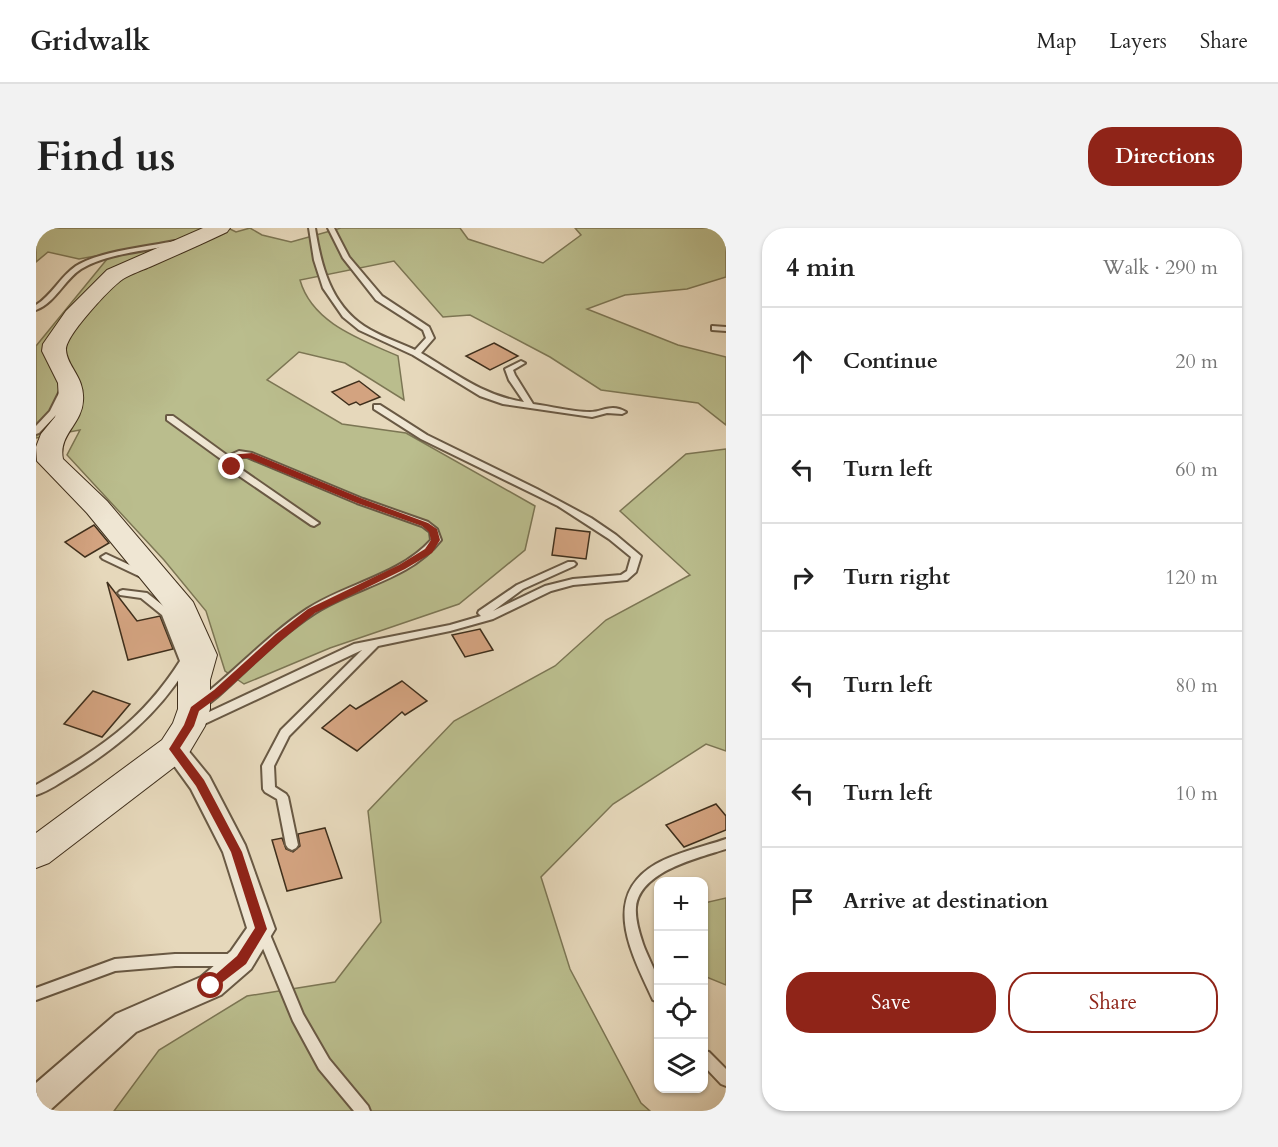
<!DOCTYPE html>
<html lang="en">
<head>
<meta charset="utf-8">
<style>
  :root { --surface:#fff; --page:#f2f2f2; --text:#222; --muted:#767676; --line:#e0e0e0; --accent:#8f2418 }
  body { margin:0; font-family:Cardo,serif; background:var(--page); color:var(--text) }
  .controls { position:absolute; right:18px; bottom:18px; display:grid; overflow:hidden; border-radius:12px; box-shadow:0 2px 4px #0004 }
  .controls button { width:54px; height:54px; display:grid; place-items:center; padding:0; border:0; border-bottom:2px solid var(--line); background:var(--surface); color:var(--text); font:30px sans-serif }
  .stop { position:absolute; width:18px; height:18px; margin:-14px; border:4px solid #8f2418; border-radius:50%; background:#fff }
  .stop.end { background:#8f2418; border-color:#fff; box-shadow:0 2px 6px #0008 }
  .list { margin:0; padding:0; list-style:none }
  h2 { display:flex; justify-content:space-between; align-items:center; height:78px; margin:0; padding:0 24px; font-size:26px }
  h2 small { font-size:20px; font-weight:400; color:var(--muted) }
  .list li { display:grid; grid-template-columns:39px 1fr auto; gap:18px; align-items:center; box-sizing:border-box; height:108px; padding:0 24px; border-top:2px solid var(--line) }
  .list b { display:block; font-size:22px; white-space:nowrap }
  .list em { font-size:20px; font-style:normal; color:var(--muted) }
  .actions { display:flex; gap:12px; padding:18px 24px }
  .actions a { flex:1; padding:14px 0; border:2px solid var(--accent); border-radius:24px; text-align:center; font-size:21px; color:var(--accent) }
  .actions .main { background:var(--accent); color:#fff }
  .icon { flex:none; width:33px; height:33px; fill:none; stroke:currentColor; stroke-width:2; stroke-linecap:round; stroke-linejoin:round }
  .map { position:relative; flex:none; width:690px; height:883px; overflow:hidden; border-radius:24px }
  header { display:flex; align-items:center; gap:36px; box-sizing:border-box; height:84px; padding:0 30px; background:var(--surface); border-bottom:2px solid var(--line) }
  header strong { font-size:28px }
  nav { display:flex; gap:33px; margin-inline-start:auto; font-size:21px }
  .intro { display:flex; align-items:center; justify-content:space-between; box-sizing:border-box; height:144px; padding:0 36px }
  h1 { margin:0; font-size:42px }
  .button { padding:15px 27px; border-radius:24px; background:var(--accent); color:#fff; font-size:21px; font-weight:700 }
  main { display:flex; gap:36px; padding:0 36px }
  aside { flex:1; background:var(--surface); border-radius:24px; box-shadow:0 2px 4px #0004 }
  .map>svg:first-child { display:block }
</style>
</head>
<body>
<header>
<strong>Gridwalk</strong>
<nav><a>Map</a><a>Layers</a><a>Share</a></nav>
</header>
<div class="intro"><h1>Find us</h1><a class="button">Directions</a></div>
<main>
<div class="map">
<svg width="690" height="883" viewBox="0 0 690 883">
  <rect width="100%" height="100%" fill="#e6d8bb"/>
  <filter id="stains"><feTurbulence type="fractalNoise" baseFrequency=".00333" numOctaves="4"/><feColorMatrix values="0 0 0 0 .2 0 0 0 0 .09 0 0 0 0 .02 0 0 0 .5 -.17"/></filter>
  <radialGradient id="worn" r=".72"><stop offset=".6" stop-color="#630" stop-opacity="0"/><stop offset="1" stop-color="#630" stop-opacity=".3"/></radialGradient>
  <path fill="#babd8d" stroke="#7c7654" stroke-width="1.5" d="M 0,0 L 192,0 L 200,4 L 214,0 L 226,7 L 255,14 L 305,0 L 424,0 L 432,11 L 507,35 L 545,7 L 539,0 L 690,0 L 690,49 L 651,61 L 589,67 L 551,81 L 642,117 L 690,129 L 690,197 L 662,175 L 565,162 L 514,129 L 434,87 L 407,89 L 358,33 L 264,52 C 276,95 324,111 362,128 L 368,172 L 309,135 L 263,124 L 231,152 L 306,196 L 370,205 L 499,278 L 489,322 L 423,376 L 294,420 L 208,456 L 189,443 L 170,383 L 128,332 L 31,227 L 44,202 L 0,210 L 0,118 L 76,25 L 43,31 L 12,24 L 0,34 Z
    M 690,221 L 690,523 L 670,516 L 577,576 L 505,649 L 534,741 L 605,875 L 614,883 L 78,883 L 123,822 L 211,768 L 299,754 L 345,694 L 332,583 L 418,493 L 519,438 L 570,392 L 654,347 L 584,283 L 650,226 Z
    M 690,670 L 690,757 L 668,748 L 668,675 Z"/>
  <path fill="#d3a380" stroke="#3f2f1c" stroke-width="1.5" d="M 458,115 L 482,128 L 454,142 L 430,128 Z
    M 323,153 L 344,169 L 324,177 L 320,174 L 313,177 L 296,164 Z
    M 58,297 L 73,315 L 49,329 L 29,314 Z
    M 520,300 L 554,304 L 550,331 L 516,327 Z
    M 71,354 L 101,393 L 124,388 L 137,421 L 92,432 Z
    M 444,401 L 457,422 L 429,429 L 416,407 Z
    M 366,453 L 391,473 L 369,487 L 366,484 L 321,523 L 286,500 L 314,477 L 320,481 Z
    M 57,463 L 94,476 L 66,509 L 28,496 Z
    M 680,576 L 690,588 L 690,602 L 648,619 L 630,597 Z
    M 289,600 L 306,650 L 251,663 L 236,612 L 246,610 L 250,621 L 257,624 L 264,618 L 262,606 Z"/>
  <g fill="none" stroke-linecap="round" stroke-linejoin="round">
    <g stroke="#695944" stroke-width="4">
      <path id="lane" d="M 273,0 L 279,0 C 285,37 294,75 328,98 C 343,108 362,114 379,122 L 390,110 L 387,102 L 340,72 L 307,30 L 292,0 L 298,0 L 313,29 L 346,68 L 393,99 L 398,110 L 385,125 C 419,145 448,168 488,174 L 473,152 L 469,141 L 485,133 L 489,135 L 477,142 L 479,147 L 497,176 C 514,178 536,184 554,184 C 567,184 575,175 590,184 L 586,186 L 571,185 L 556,189 L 467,176 L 444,168 L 377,127 L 323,102 L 307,89 L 287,60 L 278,32 Z
        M 139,13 L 142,15 L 141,16 C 112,23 71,25 45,41 C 28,52 20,74 0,82 L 0,77 C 16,67 24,49 40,38 C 64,23 110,19 139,13 Z
        M 676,98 L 690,99 L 690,103 L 676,102 Z
        M 24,163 L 30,163 L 31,165 L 21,186 L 3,205 L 0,206 L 0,198 L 14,183 Z
        M 338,177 L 344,177 L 391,207 L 501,261 L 555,290 L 580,307 L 605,328 L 600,344 L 591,352 L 537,357 L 515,363 L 457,391 L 414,403 L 342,418 L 253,508 L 238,538 L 239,559 L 250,566 L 252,569 L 262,617 L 260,620 L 256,622 L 252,620 L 250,617 L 241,571 L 229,564 L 227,561 L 226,538 L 245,502 L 326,422 L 164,498 L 156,498 L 155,495 L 156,492 L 318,416 L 414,397 L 445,388 L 442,385 L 443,383 L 481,357 L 532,334 L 538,334 L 540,336 L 538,338 L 487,361 L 457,383 L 509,358 L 537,351 L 585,347 L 591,343 L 595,329 L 573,311 L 522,278 L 385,211 L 338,181 Z
        M 131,188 L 137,188 L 192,228 L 203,223 L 216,225 L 327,271 L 392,294 L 401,301 L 405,312 C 374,352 319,359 279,385 C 242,409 213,441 181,469 L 166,481 L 158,481 L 157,478 L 158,475 C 197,446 230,408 271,381 C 311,355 362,348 395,312 L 394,304 L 386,298 L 321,275 L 211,229 L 204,229 L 197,233 L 199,237 L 283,295 L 278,298 L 275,297 L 193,241 L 189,234 L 131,192 Z
        M 70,326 L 113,346 L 115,348 L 113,350 L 107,350 L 67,331 L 65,329 Z
        M 87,362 L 111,365 L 134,383 L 157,439 L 156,442 L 149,442 C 121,487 82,519 37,547 C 25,554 13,563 0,567 L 0,557 C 61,523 106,493 144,433 L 126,387 L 105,370 L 84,367 L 82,365 L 84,363 Z
        M 690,611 L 690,621 C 662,630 604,643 600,679 C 599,691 603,704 607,716 C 611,728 620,742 622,755 C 624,761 622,768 622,774 L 617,772 C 597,728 563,669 620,636 C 641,624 667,619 690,611 Z
        M 225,696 L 230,697 L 267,786 L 293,831 L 332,878 L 334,883 L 318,883 L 283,841 L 257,793 L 219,701 L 220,697 Z
        M 139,726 L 198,726 L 203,728 L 205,732 L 203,736 L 198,738 L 139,738 L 79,743 L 0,772 L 0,760 L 79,731 Z
        M 668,823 L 673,824 L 690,841 L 690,858 L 685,856 L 668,838 Z"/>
    </g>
    <g stroke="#695944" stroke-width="4">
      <path id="street" d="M 138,512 L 146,515 L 173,548 L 209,617 L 239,701 L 215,741 L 185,767 L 100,804 L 13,883 L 0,883 L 0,855 L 80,786 L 165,749 L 195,723 L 211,700 L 187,624 L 155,561 L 126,521 L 130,515 Z"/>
    </g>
    <g stroke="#3f2f1c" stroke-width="2">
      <path id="secondary" d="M 167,0 L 194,0 L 191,4 C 166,16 141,27 116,38 C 107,42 95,46 87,51 C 74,60 29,108 30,122 C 31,139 49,149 47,173 C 46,196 22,207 27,231 L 71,273 L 157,374 L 181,427 L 174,452 L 174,481 L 169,498 L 150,530 L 13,635 L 0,640 L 0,605 L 126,512 L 137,495 L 142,481 L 142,452 L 149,427 L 132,384 L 51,285 L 1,233 L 0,219 L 5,206 L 19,189 L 23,173 L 22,155 L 6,123 L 7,116 L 30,83 L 71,42 Z"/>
    </g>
    <use href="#lane" fill="#efe6d3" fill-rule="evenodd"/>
    <use href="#street" fill="#efe6d3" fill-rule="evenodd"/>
    <use href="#secondary" fill="#efe6d3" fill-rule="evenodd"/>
  </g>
  <path fill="#8f2418" d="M 216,225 L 327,271 L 392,295 L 401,301 L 404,312 L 396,325 L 369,341 L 279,385 L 247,411 L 185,467 L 163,483 L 158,498 L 144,520 L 168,552 L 206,624 L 231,701 L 210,736 L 175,763 L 169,758 L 171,754 L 201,728 L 219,700 L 195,624 L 160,558 L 133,521 L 148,497 L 155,479 L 178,462 L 240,406 L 272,381 L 363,337 L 389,321 L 395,312 L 393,304 L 386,298 L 321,275 L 212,230 L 198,231 L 196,233 L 200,239 L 196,241 L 188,232 L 193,227 Z"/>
  <rect width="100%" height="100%" filter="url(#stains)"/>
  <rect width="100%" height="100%" fill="url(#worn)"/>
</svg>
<div class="controls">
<button>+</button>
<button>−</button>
<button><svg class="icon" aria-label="locate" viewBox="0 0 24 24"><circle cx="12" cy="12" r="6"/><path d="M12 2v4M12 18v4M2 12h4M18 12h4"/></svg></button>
<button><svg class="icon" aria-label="layers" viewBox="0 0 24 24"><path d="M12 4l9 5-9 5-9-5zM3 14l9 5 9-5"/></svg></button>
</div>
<div class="stop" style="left:175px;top:758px"></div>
<div class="stop end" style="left:196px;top:239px"></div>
</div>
<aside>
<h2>4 min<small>Walk · 290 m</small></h2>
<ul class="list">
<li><svg class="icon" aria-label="ahead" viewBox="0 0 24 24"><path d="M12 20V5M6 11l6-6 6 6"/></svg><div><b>Continue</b></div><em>20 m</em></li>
<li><svg class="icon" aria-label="left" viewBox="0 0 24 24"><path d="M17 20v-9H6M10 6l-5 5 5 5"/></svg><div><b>Turn left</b></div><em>60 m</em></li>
<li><svg class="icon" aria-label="right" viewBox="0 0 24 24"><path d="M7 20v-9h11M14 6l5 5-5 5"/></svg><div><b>Turn right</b></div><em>120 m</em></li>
<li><svg class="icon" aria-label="left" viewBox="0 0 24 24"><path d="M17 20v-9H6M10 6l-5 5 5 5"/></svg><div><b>Turn left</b></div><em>80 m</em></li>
<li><svg class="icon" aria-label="left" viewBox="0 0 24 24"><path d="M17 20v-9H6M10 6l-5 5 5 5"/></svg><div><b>Turn left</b></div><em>10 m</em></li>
<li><svg class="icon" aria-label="arrive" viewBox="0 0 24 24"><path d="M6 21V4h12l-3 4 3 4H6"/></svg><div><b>Arrive at destination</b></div></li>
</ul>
<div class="actions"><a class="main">Save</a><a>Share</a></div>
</aside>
</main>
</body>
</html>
